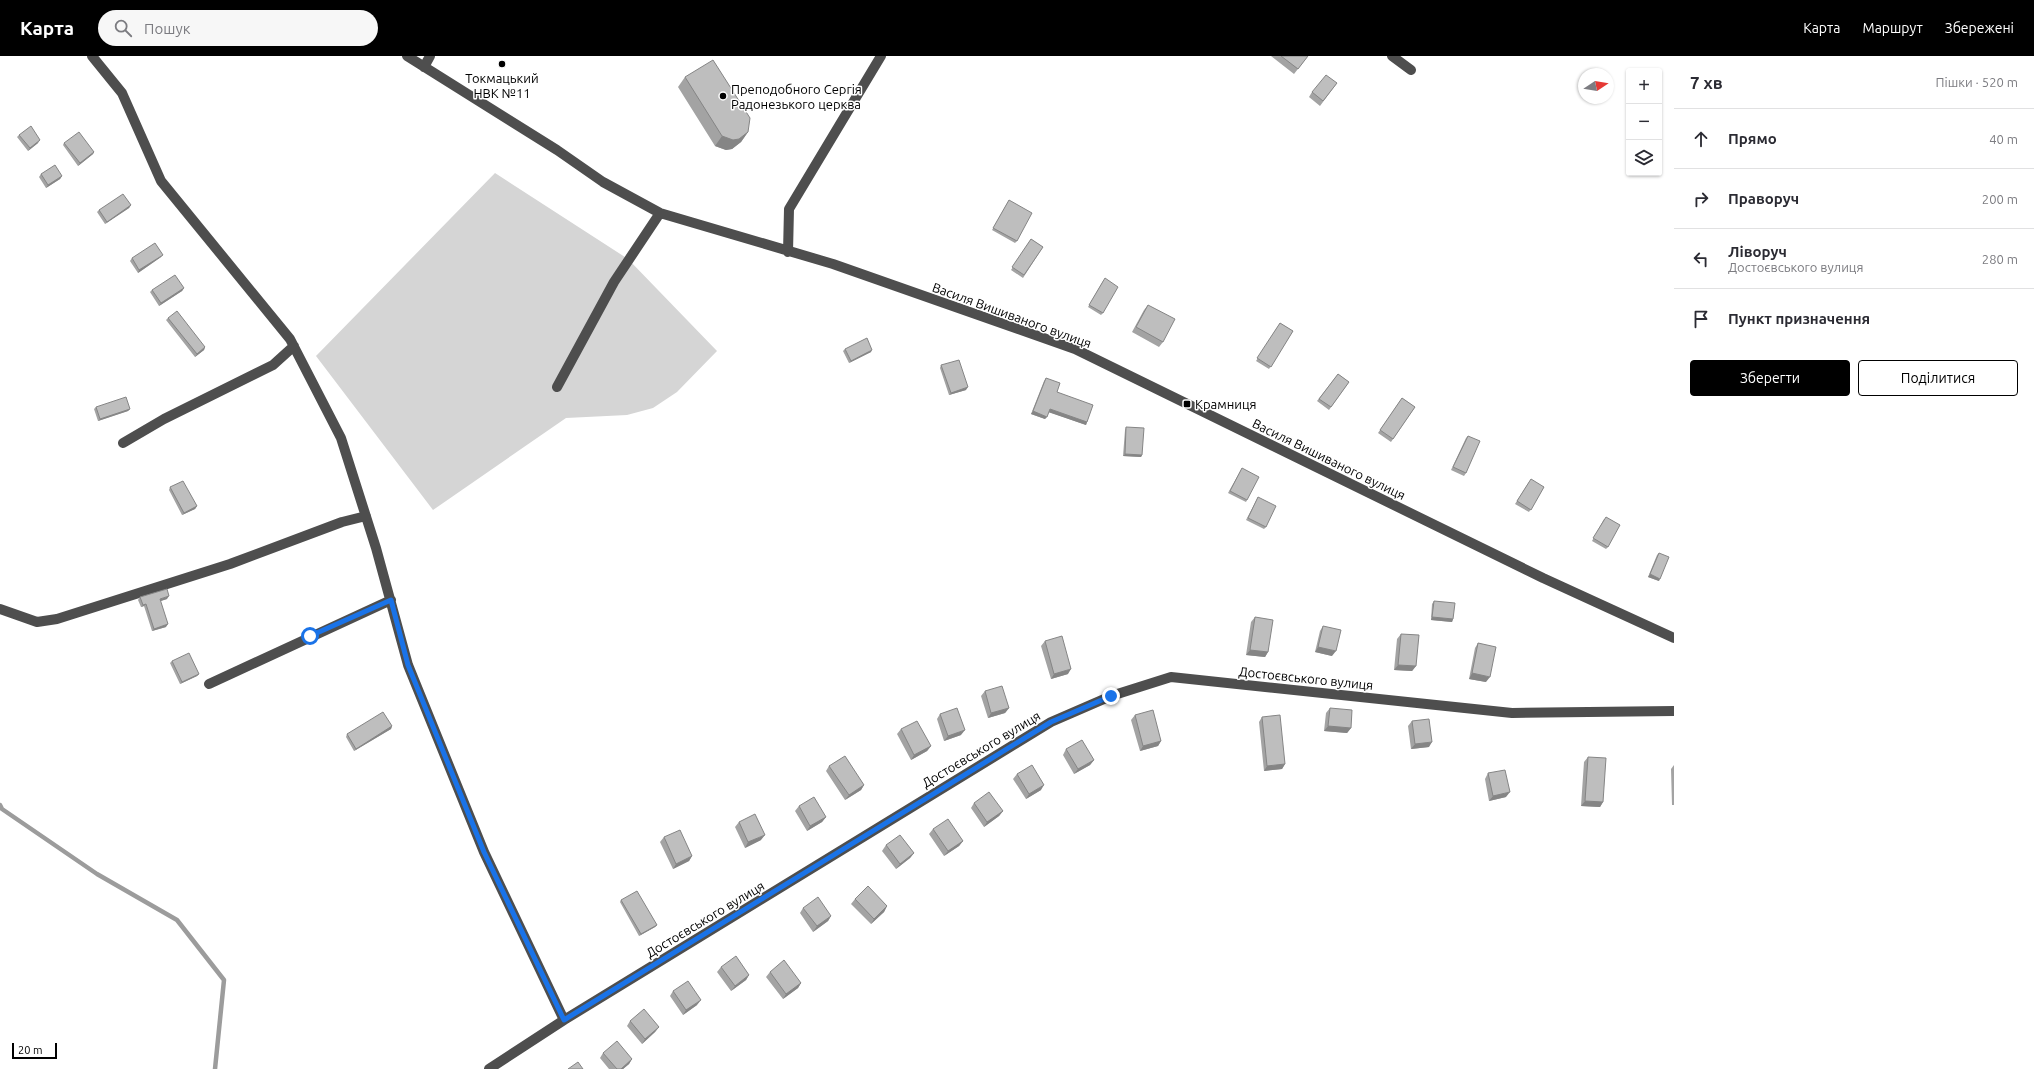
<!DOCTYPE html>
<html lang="uk">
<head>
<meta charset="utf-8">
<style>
  :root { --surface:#fff; --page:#f7f7f7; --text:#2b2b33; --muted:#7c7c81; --line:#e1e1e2; --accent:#000 }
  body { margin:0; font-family:Ubuntu,sans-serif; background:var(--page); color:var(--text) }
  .controls { position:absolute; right:12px; top:12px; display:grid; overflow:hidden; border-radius:4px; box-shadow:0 1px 3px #0004 }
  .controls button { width:36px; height:36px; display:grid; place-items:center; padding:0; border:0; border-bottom:1px solid var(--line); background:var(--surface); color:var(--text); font:20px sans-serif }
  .compass { position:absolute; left:1578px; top:12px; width:36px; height:36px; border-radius:50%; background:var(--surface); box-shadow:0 1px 3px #0004; rotate:78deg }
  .scale { position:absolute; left:12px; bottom:10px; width:45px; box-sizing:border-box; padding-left:4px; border:2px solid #000; border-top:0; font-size:11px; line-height:14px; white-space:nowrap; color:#000; -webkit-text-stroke:3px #fff; paint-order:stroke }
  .stop { position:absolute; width:12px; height:12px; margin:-9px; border:3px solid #1a73e8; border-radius:50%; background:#fff }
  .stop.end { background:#1a73e8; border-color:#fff; box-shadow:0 1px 4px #0008 }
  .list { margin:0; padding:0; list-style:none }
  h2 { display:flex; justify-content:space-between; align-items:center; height:52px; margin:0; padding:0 16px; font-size:17px }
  h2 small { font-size:13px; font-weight:400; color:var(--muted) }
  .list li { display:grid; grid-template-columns:26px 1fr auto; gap:12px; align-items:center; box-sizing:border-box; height:60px; padding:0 16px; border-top:1px solid var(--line) }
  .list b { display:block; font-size:15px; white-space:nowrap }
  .list p { margin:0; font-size:13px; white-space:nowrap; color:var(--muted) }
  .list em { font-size:13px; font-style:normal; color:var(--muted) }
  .actions { display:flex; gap:8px; padding:12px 16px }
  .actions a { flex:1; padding:9px 0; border:1px solid var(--accent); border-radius:4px; text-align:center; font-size:14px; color:var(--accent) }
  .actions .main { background:var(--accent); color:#fff }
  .icon { flex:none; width:22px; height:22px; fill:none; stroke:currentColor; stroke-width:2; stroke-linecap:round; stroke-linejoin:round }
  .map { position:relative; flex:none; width:1674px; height:1013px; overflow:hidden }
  header { display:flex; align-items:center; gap:24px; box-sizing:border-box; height:56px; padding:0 20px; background:var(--accent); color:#fff }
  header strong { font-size:19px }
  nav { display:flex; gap:22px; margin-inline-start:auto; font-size:14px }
  .search { width:280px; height:36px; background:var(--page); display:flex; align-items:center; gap:10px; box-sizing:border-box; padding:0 14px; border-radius:22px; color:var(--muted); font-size:15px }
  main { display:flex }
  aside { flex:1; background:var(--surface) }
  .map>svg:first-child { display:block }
</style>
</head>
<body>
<header>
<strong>Карта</strong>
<div class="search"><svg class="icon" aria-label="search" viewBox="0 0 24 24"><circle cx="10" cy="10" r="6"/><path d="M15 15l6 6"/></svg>Пошук</div>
<nav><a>Карта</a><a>Маршрут</a><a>Збережені</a></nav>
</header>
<main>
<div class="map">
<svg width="1674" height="1013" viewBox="0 0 1674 1013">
  <rect width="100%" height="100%" fill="#fff"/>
  <path fill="#d5d5d5" d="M 495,117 L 628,203 L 717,295 L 677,336 L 653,352 L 627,359 L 566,362 L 433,454 L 316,300 Z"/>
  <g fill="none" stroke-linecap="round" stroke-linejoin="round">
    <path stroke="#9c9c9c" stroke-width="4.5" d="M 0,749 L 2,753 L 97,818 L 177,864 L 224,924 L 215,1013"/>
    <path stroke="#4e4e4e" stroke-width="10" d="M 92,0 L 122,37 L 161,125 L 290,283 L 341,382 L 376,492 L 408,609 L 484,796 L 564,964
      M 407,0 L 557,94 L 603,126 L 660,157 L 833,208 L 1075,293 L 1543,522 L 1674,582
      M 1392,0 L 1411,14
      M 424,11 L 430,0
      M 788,196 L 789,153 L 881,0
      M 557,331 L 614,226 L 660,157
      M 123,387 L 164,363 L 273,309 L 294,290
      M 0,553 L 37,566 L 57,563 L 230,508 L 342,466 L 366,460
      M 209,628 L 391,544
      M 489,1013 L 564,964 L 1051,666 L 1111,640 L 1171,621 L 1512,657 L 1674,655"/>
  </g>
  <path fill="#a3a3a3" d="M 1271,0 L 1308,0 L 1294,18 Z
    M 685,21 L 748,76 L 741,86 L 732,93 L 726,94 L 715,90 L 678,31 Z
    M 1337,27 L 1320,50 L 1309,41 L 1312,36 Z
    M 19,79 L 38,87 L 28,95 L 17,81 Z
    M 64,87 L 94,96 L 93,98 L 78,110 L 63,89 Z
    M 41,118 L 62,120 L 60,123 L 46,132 L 39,121 Z
    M 1009,144 L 1017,185 L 1015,187 L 992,174 Z
    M 131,149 L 129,152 L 105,168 L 97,156 L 99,154 Z
    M 1031,183 L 1043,191 L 1023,222 L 1011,214 Z
    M 161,201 L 138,217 L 130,205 L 132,202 Z
    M 1103,225 L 1103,257 L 1101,259 L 1088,251 Z
    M 184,232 L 182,235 L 159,250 L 150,236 L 152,234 Z
    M 1148,249 L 1163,286 L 1159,291 L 1132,276 L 1144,254 Z
    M 168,262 L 205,291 L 204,294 L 195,301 L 166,264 Z
    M 1280,267 L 1293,275 L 1269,313 L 1256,305 Z
    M 845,293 L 871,296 L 849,307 L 843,295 Z
    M 941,309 L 966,334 L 949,339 L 940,312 Z
    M 1338,318 L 1349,326 L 1329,354 L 1317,345 Z
    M 1046,322 L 1057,336 L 1087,366 L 1086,369 L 1049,356 L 1045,363 L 1031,358 L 1044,325 Z
    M 1402,342 L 1415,351 L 1391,386 L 1378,377 Z
    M 96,351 L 130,353 L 128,355 L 98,365 L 94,353 Z
    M 1126,371 L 1142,399 L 1141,401 L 1123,400 L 1125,374 Z
    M 1468,380 L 1466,417 L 1464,420 L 1451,414 L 1466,382 Z
    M 1242,412 L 1247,444 L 1246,446 L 1228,437 Z
    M 1529,426 L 1544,431 L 1529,456 L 1515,448 Z
    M 170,431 L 197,450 L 195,453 L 182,459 L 169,434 Z
    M 1258,441 L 1266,471 L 1264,473 L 1246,464 Z
    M 1604,463 L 1608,491 L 1606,493 L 1592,485 Z
    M 1659,497 L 1659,525 L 1648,521 L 1657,499 Z
    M 140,541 L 167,543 L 160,545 L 166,571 L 152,575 L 144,550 L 141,551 L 138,544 Z
    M 1434,545 L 1453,563 L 1452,566 L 1431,564 L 1432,548 Z
    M 1255,561 L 1268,596 L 1265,601 L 1246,599 L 1251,566 Z
    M 1323,570 L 1332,600 L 1315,596 L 1320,575 Z
    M 1401,578 L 1416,610 L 1412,615 L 1394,614 L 1397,583 Z
    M 1045,585 L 1068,618 L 1051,623 L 1041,590 Z
    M 1478,587 L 1486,626 L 1469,623 L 1475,592 Z
    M 172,605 L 199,618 L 197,620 L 180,628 L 170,607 Z
    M 985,635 L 1009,652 L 1005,657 L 988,662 L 981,640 Z
    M 1330,652 L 1351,672 L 1347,677 L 1324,675 L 1326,657 Z
    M 940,658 L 961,679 L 944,685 L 937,663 Z
    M 1135,659 L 1161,685 L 1158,690 L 1140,695 L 1131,664 Z
    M 1262,661 L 1285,708 L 1282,713 L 1264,715 L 1259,666 Z
    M 1412,665 L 1429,691 L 1411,693 L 1408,670 Z
    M 392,670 L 391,673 L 354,695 L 346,681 L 347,678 Z
    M 901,673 L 931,690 L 927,695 L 911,704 L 897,678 Z
    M 1066,693 L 1094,704 L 1090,709 L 1074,718 L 1063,699 Z
    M 1588,701 L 1603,746 L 1600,751 L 1581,750 L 1584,706 Z
    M 1674,709 L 1674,749 L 1672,749 L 1671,713 Z
    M 829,710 L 864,729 L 861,734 L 845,744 L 826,715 Z
    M 1488,717 L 1506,741 L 1489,745 L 1485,723 Z
    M 1017,718 L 1041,734 L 1026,743 L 1013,723 Z
    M 974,747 L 1003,755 L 999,760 L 984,771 L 971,752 Z
    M 799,750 L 826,761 L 822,766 L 807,775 L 795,755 Z
    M 739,766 L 761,784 L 745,792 L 735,771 Z
    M 933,773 L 963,785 L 959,790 L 944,800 L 929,778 Z
    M 664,781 L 692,800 L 689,805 L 673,813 L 660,786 Z
    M 886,789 L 914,797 L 910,802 L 896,813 L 882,795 Z
    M 855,843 L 887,850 L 884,856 L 871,868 L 851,848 Z
    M 621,844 L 657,869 L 655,871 L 639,880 L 620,846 Z
    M 803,852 L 831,860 L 828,865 L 813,876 L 800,857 Z
    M 721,911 L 749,919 L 746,924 L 731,935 L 717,916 Z
    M 770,916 L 801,927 L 798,932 L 783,943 L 766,921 Z
    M 673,935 L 697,949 L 683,959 L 670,940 Z
    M 630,965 L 659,971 L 655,976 L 642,988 L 627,970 Z
    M 603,997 L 632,1003 L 629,1008 L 623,1013 L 609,1013 L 600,1002 Z"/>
  <path fill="#858585" d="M 748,76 L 741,86 L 732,93 L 726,94 L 715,90 L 722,80 Z
    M 40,84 L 38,87 L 28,95 L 30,92 Z
    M 94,96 L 93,98 L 78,110 L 80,107 Z
    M 62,120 L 60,123 L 46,132 L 48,129 Z
    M 131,149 L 129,152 L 105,168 L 107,166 Z
    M 163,199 L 161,201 L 138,217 L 139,214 Z
    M 184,232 L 182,235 L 159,250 L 161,247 Z
    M 205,291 L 204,294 L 195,301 L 197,298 Z
    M 872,294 L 871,296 L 849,307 L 851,305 Z
    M 968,331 L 966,334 L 949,339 L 951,337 Z
    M 130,353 L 128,355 L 98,365 L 100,363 Z
    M 1050,353 L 1087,366 L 1086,369 L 1048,356 Z
    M 1033,355 L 1047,361 L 1045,363 L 1031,358 Z
    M 1125,398 L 1142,399 L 1141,401 L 1123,400 Z
    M 197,450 L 195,453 L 182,459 L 184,457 Z
    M 1650,518 L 1660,523 L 1659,525 L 1648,521 Z
    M 169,540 L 167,543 L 158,546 L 160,543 Z
    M 146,548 L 144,550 L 141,551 L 143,549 Z
    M 1432,561 L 1453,563 L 1452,566 L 1431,564 Z
    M 168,568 L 166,571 L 152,575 L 154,573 Z
    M 1318,591 L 1336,595 L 1332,600 L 1315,596 Z
    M 1250,594 L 1268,596 L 1265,601 L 1246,599 Z
    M 1398,609 L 1416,610 L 1412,615 L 1394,614 Z
    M 1071,613 L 1068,618 L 1051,623 L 1054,618 Z
    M 1472,617 L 1490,621 L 1486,626 L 1469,623 Z
    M 199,618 L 197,620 L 180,628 L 182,626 Z
    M 1009,652 L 1005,657 L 988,662 L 991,657 Z
    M 392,670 L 391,673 L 354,695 L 356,693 Z
    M 1328,670 L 1351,672 L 1347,677 L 1324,675 Z
    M 965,674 L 961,679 L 944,685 L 948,680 Z
    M 1161,685 L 1158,690 L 1140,695 L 1143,690 Z
    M 1432,686 L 1429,691 L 1411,693 L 1415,688 Z
    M 931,690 L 927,695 L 911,704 L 914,699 Z
    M 1094,704 L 1090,709 L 1074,718 L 1078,713 Z
    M 1285,708 L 1282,713 L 1264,715 L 1267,710 Z
    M 864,729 L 861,734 L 845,744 L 849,739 Z
    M 1044,729 L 1041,734 L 1026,743 L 1029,738 Z
    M 1510,736 L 1506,741 L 1489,745 L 1493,740 Z
    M 1585,745 L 1603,746 L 1600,751 L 1581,750 Z
    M 1003,755 L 999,760 L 984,771 L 987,766 Z
    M 826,761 L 822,766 L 807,775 L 810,770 Z
    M 765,779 L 761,784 L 745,792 L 748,786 Z
    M 963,785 L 959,790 L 944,800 L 948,795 Z
    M 914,797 L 910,802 L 896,813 L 900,808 Z
    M 692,800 L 689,805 L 673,813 L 676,808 Z
    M 887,850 L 884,856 L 871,868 L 874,863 Z
    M 831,860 L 828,865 L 813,876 L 817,870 Z
    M 657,869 L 655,871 L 639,880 L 641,878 Z
    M 749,919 L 746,924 L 731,935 L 735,930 Z
    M 801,927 L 798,932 L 783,943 L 786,938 Z
    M 701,944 L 697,949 L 683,959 L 686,954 Z
    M 659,971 L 655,976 L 642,988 L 645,983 Z
    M 632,1003 L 629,1008 L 623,1013 L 621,1013 Z"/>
  <path fill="#bebebe" stroke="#858585" d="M 1281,0 L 1308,0 L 1298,13 Z
    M 713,4 L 750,62 L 748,76 L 739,83 L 733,84 L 722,80 L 685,21 Z
    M 1326,19 L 1337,27 L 1323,45 L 1312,36 Z
    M 31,70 L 40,84 L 30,92 L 19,79 Z
    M 79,76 L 94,96 L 80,107 L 64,87 Z
    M 55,109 L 62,120 L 48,129 L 41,118 Z
    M 123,138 L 131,149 L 107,166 L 99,154 Z
    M 1009,144 L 1032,157 L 1017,185 L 993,172 Z
    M 1031,183 L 1043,191 L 1024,219 L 1012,211 Z
    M 155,187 L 163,199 L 139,214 L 132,202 Z
    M 175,219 L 184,232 L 161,247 L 152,234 Z
    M 1105,222 L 1118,231 L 1103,257 L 1089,249 Z
    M 1148,249 L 1175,263 L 1163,286 L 1136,271 Z
    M 177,255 L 205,291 L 197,298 L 168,262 Z
    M 1280,267 L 1293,275 L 1271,311 L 1257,302 Z
    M 867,282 L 872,294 L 851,305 L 845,293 Z
    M 959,304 L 968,331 L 951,337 L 941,309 Z
    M 1338,318 L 1349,326 L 1331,351 L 1319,343 Z
    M 1046,322 L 1060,327 L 1057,336 L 1093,349 L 1087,366 L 1050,353 L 1047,361 L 1033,355 Z
    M 126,341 L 130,353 L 100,363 L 96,351 Z
    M 1402,342 L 1415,351 L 1393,383 L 1380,374 Z
    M 1126,371 L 1144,372 L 1142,399 L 1125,398 Z
    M 1468,380 L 1480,385 L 1466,417 L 1453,411 Z
    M 1242,412 L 1259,421 L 1247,444 L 1230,435 Z
    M 1531,423 L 1544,431 L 1531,454 L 1517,445 Z
    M 183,425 L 197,450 L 184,457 L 170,431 Z
    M 1258,441 L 1276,450 L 1266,471 L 1248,462 Z
    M 1606,461 L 1620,469 L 1608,491 L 1593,482 Z
    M 1659,497 L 1669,501 L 1660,523 L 1650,518 Z
    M 167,533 L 169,540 L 160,543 L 168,568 L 154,573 L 146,548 L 143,549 L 140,541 Z
    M 1434,545 L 1455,547 L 1453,563 L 1432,561 Z
    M 1255,561 L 1273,564 L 1268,596 L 1250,594 Z
    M 1323,570 L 1341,574 L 1336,595 L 1318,591 Z
    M 1401,578 L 1419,579 L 1416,610 L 1398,609 Z
    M 1062,580 L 1071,613 L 1054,618 L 1045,585 Z
    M 1478,587 L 1496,591 L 1490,621 L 1472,617 Z
    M 189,597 L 199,618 L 182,626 L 172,605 Z
    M 1002,630 L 1009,652 L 991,657 L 985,635 Z
    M 957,652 L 965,674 L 948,680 L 940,658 Z
    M 1330,652 L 1352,654 L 1351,672 L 1328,670 Z
    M 1153,654 L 1161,685 L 1143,690 L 1135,659 Z
    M 383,656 L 392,670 L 356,693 L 347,678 Z
    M 1280,659 L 1285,708 L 1267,710 L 1262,661 Z
    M 1429,663 L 1432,686 L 1415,688 L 1412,665 Z
    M 917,665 L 931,690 L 914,699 L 901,673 Z
    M 1082,684 L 1094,704 L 1078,713 L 1066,693 Z
    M 845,700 L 864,729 L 849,739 L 829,710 Z
    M 1588,701 L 1606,702 L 1603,746 L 1585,745 Z
    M 1032,709 L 1044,729 L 1029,738 L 1017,718 Z
    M 1505,714 L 1510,736 L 1493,740 L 1488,717 Z
    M 989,736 L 1003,755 L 987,766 L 974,747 Z
    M 814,741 L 826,761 L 810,770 L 799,750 Z
    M 755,758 L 765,779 L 748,786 L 739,766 Z
    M 948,763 L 963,785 L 948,795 L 933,773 Z
    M 680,774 L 692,800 L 676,808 L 664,781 Z
    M 900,779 L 914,797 L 900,808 L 886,789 Z
    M 868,830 L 887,850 L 874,863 L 855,843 Z
    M 637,835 L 657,869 L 641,878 L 621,844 Z
    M 818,841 L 831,860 L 817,870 L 803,852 Z
    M 736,900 L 749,919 L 735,930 L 721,911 Z
    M 784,904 L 801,927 L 786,938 L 770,916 Z
    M 688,925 L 701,944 L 686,954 L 673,935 Z
    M 644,953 L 659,971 L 645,983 L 630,965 Z
    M 617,985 L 632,1003 L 621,1013 L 617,1013 L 603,997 Z
    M 578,1006 L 583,1013 L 568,1013 Z"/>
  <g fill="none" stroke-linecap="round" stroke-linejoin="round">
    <path stroke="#1a73e8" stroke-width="5" d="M 310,580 L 391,544 L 408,609 L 484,796 L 564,964 L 1051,666 L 1111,640"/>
  </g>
  <g fill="#000" stroke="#fff" stroke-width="1.5">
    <circle cx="502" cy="8" r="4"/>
    <circle cx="723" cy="40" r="4"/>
    <rect x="1183" y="344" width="8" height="8" rx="2"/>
  </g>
  <g text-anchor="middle" stroke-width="3" stroke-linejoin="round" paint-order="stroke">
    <g font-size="13" fill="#000" stroke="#fff" text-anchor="start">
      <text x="502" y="27" text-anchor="middle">Токмацький<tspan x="502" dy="15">НВК №11</tspan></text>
      <text x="731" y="38">Преподобного Сергія<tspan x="731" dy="15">Радонезького церква</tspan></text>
      <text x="1195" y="353">Крамниця</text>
    </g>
    <g font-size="13" fill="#000" stroke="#fff">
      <text transform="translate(1012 259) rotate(20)" y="5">Василя Вишиваного вулиця</text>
      <text transform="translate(1329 403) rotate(26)" y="5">Василя Вишиваного вулиця</text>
      <text transform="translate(1306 622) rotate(6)" y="5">Достоєвського вулиця</text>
      <text transform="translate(981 693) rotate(-31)" y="5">Достоєвського вулиця</text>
      <text transform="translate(705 863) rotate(-31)" y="5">Достоєвського вулиця</text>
    </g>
  </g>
</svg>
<div class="controls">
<button>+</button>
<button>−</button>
<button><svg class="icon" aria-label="layers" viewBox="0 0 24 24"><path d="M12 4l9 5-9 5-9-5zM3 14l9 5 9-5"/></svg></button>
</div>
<svg class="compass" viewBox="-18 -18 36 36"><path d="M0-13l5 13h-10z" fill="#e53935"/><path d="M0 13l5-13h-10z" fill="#7c7c81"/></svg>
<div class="scale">20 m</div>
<div class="stop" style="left:310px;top:580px"></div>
<div class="stop end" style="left:1111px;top:640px"></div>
</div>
<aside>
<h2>7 хв<small>Пішки · 520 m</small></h2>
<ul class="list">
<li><svg class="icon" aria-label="ahead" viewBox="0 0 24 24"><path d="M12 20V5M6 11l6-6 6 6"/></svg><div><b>Прямо</b></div><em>40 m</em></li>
<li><svg class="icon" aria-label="right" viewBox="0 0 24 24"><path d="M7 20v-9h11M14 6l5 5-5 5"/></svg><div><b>Праворуч</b></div><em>200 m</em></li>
<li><svg class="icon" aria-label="left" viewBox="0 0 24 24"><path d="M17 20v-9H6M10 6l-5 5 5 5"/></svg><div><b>Ліворуч</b><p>Достоєвського вулиця</p></div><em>280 m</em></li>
<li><svg class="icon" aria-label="arrive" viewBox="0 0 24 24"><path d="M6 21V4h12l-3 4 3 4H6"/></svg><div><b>Пункт призначення</b></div></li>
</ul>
<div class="actions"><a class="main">Зберегти</a><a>Поділитися</a></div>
</aside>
</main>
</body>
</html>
